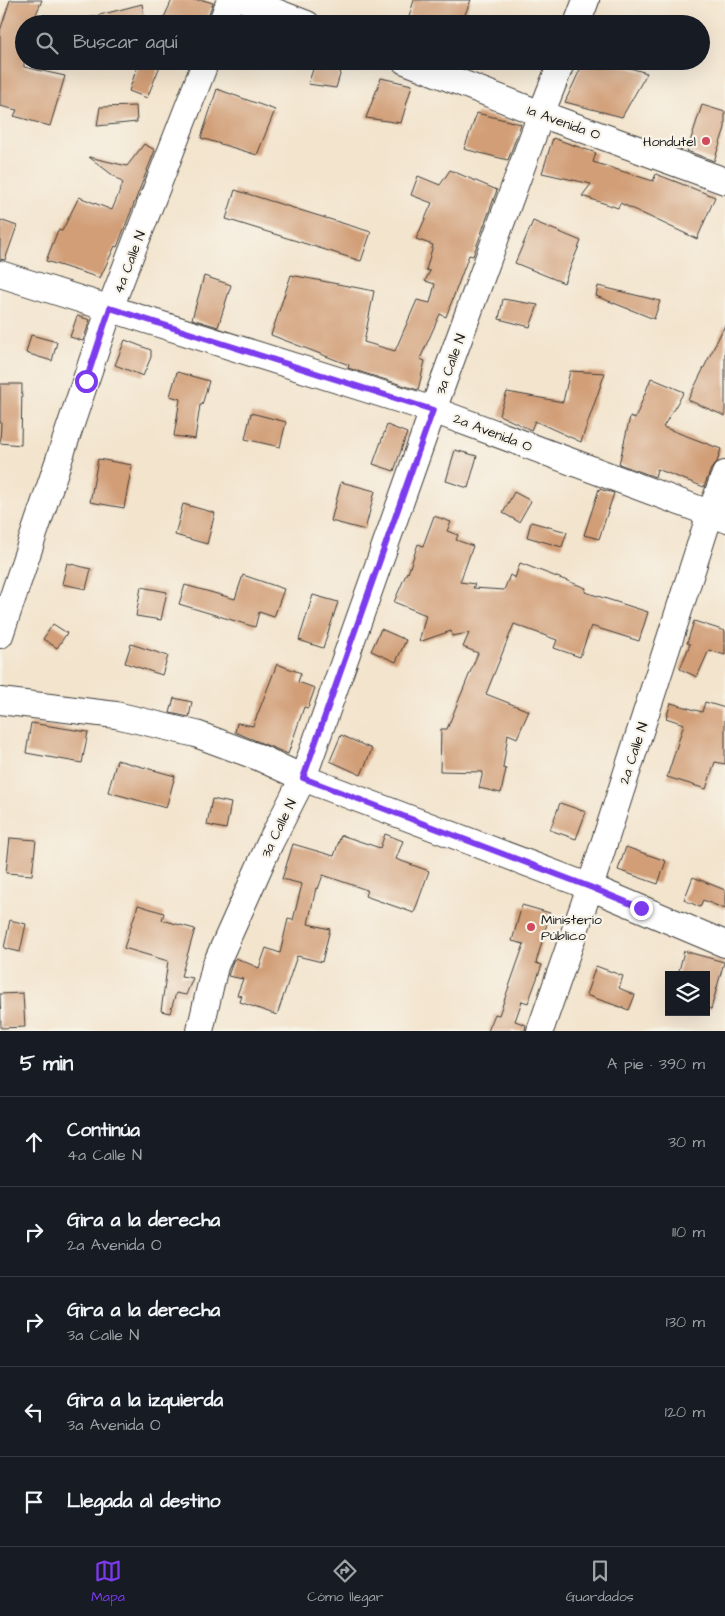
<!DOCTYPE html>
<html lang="es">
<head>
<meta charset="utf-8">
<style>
  :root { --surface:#171b24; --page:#242831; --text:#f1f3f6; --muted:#9ea1a6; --line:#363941; --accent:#7c3aed }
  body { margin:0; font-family:"Architects Daughter",sans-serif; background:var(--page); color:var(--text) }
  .controls { position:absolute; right:15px; bottom:15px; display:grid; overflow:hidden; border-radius:0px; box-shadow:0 5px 20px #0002 }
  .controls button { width:45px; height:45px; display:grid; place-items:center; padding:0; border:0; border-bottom:1px solid var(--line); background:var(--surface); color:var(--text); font:25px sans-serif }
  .stop { position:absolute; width:15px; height:15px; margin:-11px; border:4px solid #7c3aed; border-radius:50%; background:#fff }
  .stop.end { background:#7c3aed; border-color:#fff; box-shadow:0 1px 5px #0008 }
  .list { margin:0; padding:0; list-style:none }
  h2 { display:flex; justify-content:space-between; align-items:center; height:65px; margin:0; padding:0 20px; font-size:21px }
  h2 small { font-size:16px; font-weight:400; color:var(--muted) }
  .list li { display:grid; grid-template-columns:32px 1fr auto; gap:15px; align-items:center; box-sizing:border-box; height:90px; padding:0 20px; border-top:1px solid var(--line) }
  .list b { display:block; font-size:19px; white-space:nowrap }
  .list p { margin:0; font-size:16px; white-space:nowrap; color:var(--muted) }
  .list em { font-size:16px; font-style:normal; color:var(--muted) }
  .icon { flex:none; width:28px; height:28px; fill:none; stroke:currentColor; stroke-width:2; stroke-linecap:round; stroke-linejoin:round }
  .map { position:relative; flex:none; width:725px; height:1031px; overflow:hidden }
  .search { position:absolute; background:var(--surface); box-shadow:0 5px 20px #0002; left:15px; right:15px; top:15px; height:55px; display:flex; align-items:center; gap:12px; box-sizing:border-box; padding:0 18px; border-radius:28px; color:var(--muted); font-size:19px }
  .sheet { height:515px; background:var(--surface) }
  nav { display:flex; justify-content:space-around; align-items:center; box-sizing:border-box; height:70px; border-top:1px solid var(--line); background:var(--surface); font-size:14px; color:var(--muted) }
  nav a { display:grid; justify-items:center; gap:2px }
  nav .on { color:var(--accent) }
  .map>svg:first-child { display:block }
</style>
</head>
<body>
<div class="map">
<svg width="725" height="1031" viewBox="0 0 725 1031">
  <rect width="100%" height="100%" fill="#f7f3e8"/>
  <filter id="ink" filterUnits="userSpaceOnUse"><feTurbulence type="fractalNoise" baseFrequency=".02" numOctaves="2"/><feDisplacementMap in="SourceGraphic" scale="10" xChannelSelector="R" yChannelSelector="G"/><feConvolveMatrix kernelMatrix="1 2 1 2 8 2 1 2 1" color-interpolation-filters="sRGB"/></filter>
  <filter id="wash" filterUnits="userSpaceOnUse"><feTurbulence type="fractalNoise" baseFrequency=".0096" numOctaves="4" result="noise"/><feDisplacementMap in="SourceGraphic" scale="20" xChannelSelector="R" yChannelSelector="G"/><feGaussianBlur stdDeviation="1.12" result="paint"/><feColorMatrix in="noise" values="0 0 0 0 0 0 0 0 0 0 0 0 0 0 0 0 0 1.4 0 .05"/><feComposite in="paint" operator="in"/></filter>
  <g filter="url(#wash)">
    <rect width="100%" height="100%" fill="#f3e4cd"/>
    <g id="blocks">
      <path fill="#d19e77" d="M 10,0 L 42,0 L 32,24 L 24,24 L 24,67 L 65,76 L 50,126 L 14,116 L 17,110 L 0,106 L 0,31 Z
        M 172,0 L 203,0 L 213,3 L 205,24 L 161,24 Z
        M 414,0 L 471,0 L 461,24 L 407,24 Z
        M 142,4 L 145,24 L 89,24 L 88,18 Z
        M 139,61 L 162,61 L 147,98 L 129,91 Z
        M 316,61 L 344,61 L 336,88 L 308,84 Z
        M 584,61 L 606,61 L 647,73 L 622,117 L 565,102 Z
        M 381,78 L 412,85 L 401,123 L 366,118 Z
        M 217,89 L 275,110 L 257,155 L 201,138 Z
        M 702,105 L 725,112 L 725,128 L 714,161 L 687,151 Z
        M 136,106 L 137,122 L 97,126 L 100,107 Z
        M 477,113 L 521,124 L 508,160 L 464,149 Z
        M 553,138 L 596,153 L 593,162 L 653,181 L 656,174 L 715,197 L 697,239 L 620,203 L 618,208 L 582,196 L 591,184 L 542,173 Z
        M 144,144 L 155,150 L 117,247 L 115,246 L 100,278 L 46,261 L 58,230 L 62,231 L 79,197 L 112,210 L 123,183 L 89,157 L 127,166 Z
        M 450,170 L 497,190 L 474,253 L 473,256 L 469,255 L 446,317 L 440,314 L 420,359 L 425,361 L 418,390 L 348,368 L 349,365 L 271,335 L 291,275 L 374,291 L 364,342 L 395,351 L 417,300 L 430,303 L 435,284 L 425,281 L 430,271 L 426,270 L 433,245 L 416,239 L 432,203 L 411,195 L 418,176 L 440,185 Z
        M 235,190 L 371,232 L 361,261 L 226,219 Z
        M 0,220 L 17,226 L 5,260 L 0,259 Z
        M 533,221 L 581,241 L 564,283 L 515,263 Z
        M 204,276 L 231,285 L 218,327 L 192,319 Z
        M 598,286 L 660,301 L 654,319 L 596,296 Z
        M 503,299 L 538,305 L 530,327 L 499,319 Z
        M 77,316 L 90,320 L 83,341 L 70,337 Z
        M 725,325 L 725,416 L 688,400 Z
        M 31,335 L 57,342 L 52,361 L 26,353 Z
        M 125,340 L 151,350 L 151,357 L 143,376 L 115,365 Z
        M 570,371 L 605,373 L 581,442 L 535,421 L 531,430 L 499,415 L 507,392 L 563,402 Z
        M 177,372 L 209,381 L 202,405 L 200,405 L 195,439 L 174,436 L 180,399 L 170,396 Z
        M 651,378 L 684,392 L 663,427 L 721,449 L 717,462 L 711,469 L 704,487 L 657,469 L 655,477 L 619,464 L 630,417 L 635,419 Z
        M 0,384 L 22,384 L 21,445 L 0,443 L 1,422 L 0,422 Z
        M 251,413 L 286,422 L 280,447 L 245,439 Z
        M 387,425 L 407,433 L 394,471 L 373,464 Z
        M 455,450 L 477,456 L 468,488 L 446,481 Z
        M 98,459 L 132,465 L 124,508 L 90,502 Z
        M 341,482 L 375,491 L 365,530 L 331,521 Z
        M 599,489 L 614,493 L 599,539 L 584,535 Z
        M 514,492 L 531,501 L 519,522 L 503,513 Z
        M 183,504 L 215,513 L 207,544 L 175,535 Z
        M 434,516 L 451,522 L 447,531 L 458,535 L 456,540 L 473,546 L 460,582 L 475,584 L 473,588 L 504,590 L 510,575 L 515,578 L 520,563 L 586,588 L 585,592 L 648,612 L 639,641 L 591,626 L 580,657 L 554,648 L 557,640 L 514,624 L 486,694 L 529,711 L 517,738 L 508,734 L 503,768 L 506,769 L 501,793 L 479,788 L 483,772 L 440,771 L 441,729 L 447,729 L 478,653 L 463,647 L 469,633 L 452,636 L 451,631 L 419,642 L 426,615 L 394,602 L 407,572 L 408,573 L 418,544 L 423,546 Z
        M 531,522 L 567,532 L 562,547 L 527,537 Z
        M 67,563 L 91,569 L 86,589 L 62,584 Z
        M 243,575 L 284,589 L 274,617 L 259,612 L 255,627 L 179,604 L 185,585 L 235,599 Z
        M 141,587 L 167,592 L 161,620 L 136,616 Z
        M 313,595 L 338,602 L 323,648 L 299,640 Z
        M 694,621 L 725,631 L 725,655 L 709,650 L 697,677 L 680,669 L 690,644 L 687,643 Z
        M 53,624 L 67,633 L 57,648 L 43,639 Z
        M 381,629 L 406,640 L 396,662 L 371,651 Z
        M 131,644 L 168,656 L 162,675 L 125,663 Z
        M 277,664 L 301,673 L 298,682 L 315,688 L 308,708 L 304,707 L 288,754 L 235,732 L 237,723 L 253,726 Z
        M 174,698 L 192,702 L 189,717 L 170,713 Z
        M 705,702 L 725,708 L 725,764 L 715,762 L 706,789 L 667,777 L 684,724 L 666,718 L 671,703 L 702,712 Z
        M 31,723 L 88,732 L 82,763 L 26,753 Z
        M 341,735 L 372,749 L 361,775 L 330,761 Z
        M 117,760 L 175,776 L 166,808 L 108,792 Z
        M 212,799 L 231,803 L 226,829 L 207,825 Z
        M 560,803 L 586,812 L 576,839 L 550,830 Z
        M 385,834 L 403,841 L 396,859 L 429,871 L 414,913 L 365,896 L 367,890 L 323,875 L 318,889 L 316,888 L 308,924 L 330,929 L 322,962 L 297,956 L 277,1015 L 240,1002 L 242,996 L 237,995 L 243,979 L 228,976 L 233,961 L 236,958 L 259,968 L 266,948 L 280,953 L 288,919 L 293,920 L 302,884 L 282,879 L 293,844 L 334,856 L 341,835 L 380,848 Z
        M 10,838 L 36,840 L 32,875 L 6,873 Z
        M 626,847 L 666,861 L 658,884 L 618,870 Z
        M 693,877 L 725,890 L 725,909 L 703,900 L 700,907 L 684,900 Z
        M 138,905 L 164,913 L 162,920 L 195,929 L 181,976 L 193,978 L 186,995 L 176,993 L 170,1013 L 161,1011 L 168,961 L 124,948 Z
        M 522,905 L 550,913 L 536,963 L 542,965 L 528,1003 L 522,1001 L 515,1021 L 526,1025 L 525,1031 L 488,1031 L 495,1014 L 499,1015 L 524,944 L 512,941 Z
        M 10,920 L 26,924 L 20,952 L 4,948 Z
        M 684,951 L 724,962 L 711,1009 L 706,1008 L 706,975 L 678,975 Z
        M 596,966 L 623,976 L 619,988 L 635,995 L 629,1010 L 586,995 Z
        M 23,993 L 25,1027 L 1,1028 L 0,994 Z"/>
    </g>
  </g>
  <g filter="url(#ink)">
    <use href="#blocks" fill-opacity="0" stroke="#3c3a37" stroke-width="1"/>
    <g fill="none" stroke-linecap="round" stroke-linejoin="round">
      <g stroke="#3c3a37" stroke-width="28">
        <path id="minor" d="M 245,0 L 307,24
          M 221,24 L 230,0
          M 577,24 L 586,0
          M 405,61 L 541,114 L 725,181
          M 0,274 L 433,410 L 725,519
          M 0,635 L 110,308 L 206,61
          M 0,701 L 116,715 L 196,734 L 258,757 L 303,778 L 590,887 L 725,944
          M 200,1031 L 215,966 L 270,843 L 303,778 L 433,410 L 541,114 L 562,61
          M 540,1031 L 590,887 L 710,514 L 725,474"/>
      </g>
      <use href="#minor" stroke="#fff" stroke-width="26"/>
    </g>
  </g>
  <g fill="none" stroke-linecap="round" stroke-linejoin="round" filter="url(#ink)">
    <path stroke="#7c3aed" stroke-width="6" d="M 86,381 L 110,308 L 433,410 L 303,778 L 590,887 L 641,908"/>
  </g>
  <g fill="#d1495b" stroke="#f7f3e8" stroke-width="2">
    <circle cx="706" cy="141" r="5"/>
    <circle cx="531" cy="927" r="5"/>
  </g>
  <g text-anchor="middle" stroke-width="4.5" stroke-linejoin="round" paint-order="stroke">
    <g font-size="14" fill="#1c1c1c" stroke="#f7f3e8">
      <text transform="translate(564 122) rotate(20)" y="5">1a Avenida O</text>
      <text transform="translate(129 262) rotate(-69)" y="5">4a Calle N</text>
      <text transform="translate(450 364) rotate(-70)" y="5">3a Calle N</text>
      <text transform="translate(493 432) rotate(21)" y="5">2a Avenida O</text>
      <text transform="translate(633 753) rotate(-72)" y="5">2a Calle N</text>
      <text transform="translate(278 828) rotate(-64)" y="5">3a Calle N</text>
    </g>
    <g font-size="14" fill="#1c1c1c" stroke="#f7f3e8" text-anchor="end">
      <text x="696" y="146">Hondutel</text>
      <text x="541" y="924" text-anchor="start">Ministerio<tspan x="541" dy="16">Público</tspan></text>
    </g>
  </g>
</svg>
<div class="controls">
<button><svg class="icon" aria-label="layers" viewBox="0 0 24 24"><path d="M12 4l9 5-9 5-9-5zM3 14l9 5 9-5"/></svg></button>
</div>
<div class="stop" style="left:86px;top:381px"></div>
<div class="stop end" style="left:641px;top:908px"></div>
<div class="search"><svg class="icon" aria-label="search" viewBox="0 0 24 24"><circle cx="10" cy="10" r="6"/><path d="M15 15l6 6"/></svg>Buscar aquí</div>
</div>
<section class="sheet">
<h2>5 min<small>A pie · 390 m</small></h2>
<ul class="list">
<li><svg class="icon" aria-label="ahead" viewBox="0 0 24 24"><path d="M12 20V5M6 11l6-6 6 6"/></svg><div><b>Continúa</b><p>4a Calle N</p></div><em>30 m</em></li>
<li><svg class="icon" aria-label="right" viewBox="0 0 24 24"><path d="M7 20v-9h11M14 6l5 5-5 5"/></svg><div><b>Gira a la derecha</b><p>2a Avenida O</p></div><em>110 m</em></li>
<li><svg class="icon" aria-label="right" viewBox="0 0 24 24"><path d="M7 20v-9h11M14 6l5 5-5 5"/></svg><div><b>Gira a la derecha</b><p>3a Calle N</p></div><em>130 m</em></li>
<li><svg class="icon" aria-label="left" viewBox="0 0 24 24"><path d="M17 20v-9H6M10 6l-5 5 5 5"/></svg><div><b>Gira a la izquierda</b><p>3a Avenida O</p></div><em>120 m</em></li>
<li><svg class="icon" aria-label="arrive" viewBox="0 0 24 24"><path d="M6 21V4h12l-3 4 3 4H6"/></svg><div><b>Llegada al destino</b></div></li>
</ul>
</section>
<nav>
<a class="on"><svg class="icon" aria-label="map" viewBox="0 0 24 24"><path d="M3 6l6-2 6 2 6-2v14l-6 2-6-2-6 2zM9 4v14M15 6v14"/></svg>Mapa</a>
<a><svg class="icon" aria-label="directions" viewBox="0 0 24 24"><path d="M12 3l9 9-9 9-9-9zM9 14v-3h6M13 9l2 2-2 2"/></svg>Cómo llegar</a>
<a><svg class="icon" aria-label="saved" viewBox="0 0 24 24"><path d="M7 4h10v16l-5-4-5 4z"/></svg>Guardados</a>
</nav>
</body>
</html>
